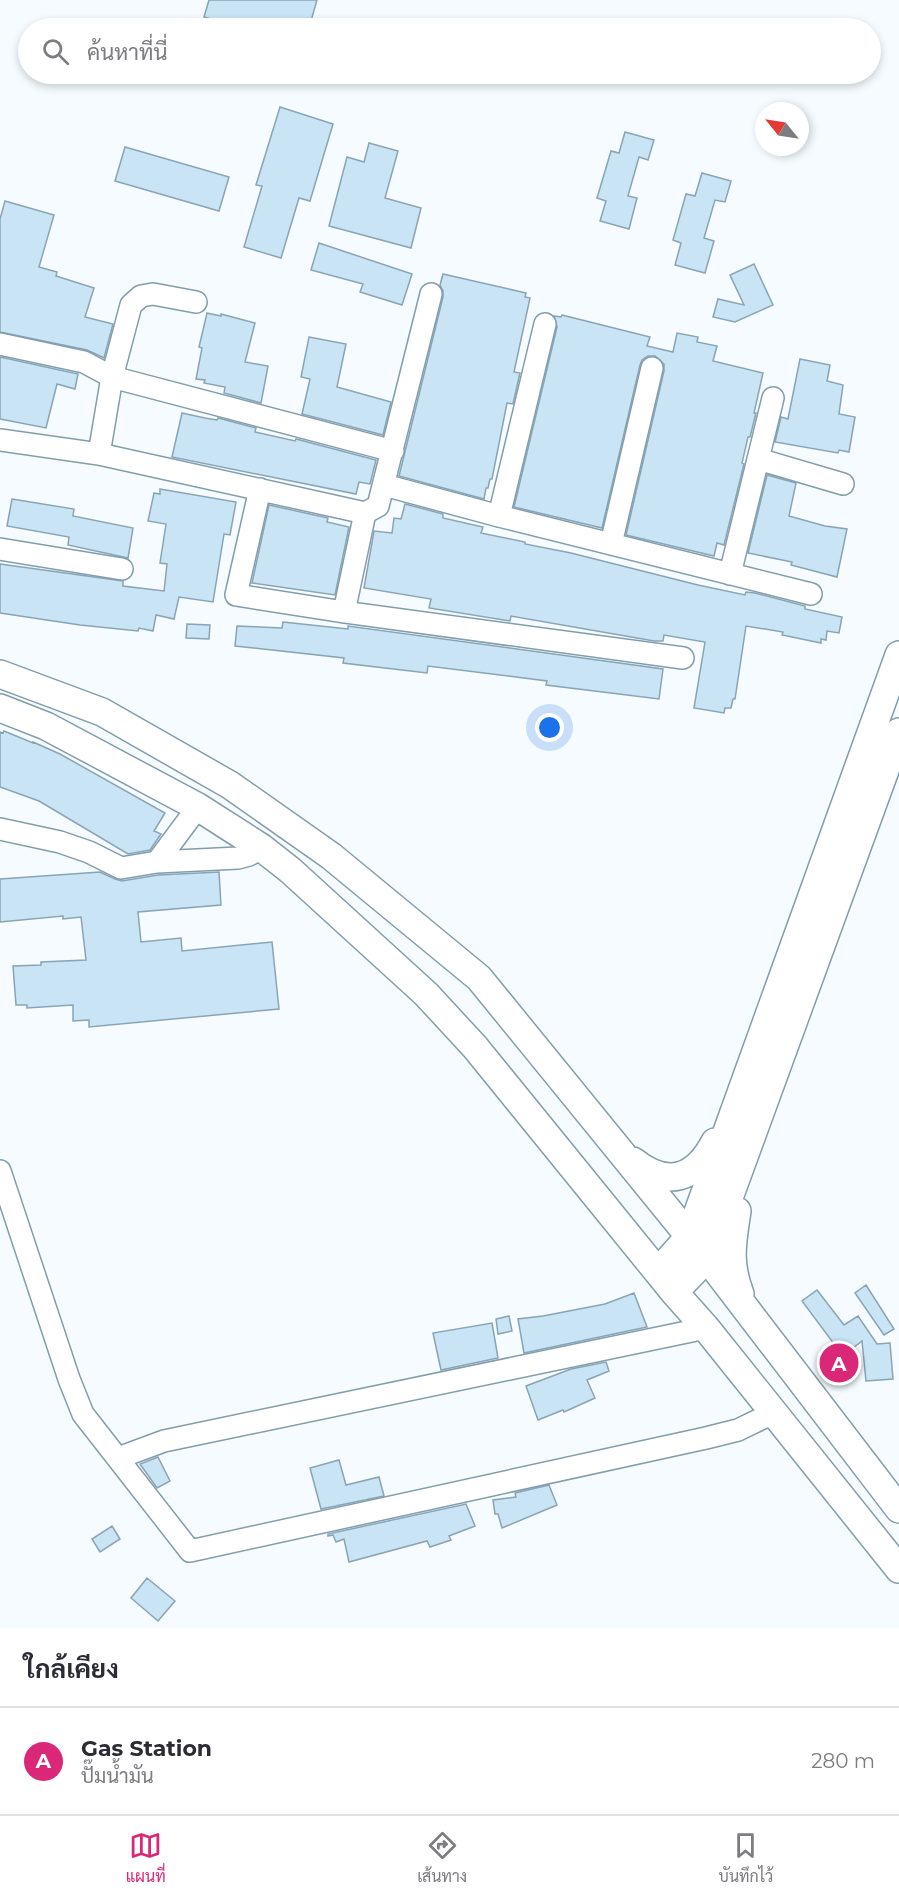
<!DOCTYPE html>
<html lang="th">
<head>
<meta charset="utf-8">
<style>
  :root { --surface:#fff; --page:#f7f7f7; --text:#2b2b33; --muted:#7c7c81; --line:#e1e1e2; --accent:#db2777 }
  body { margin:0; font-family:Montserrat,Sarabun,sans-serif; background:var(--page); color:var(--text) }
  .compass { position:absolute; left:755px; top:102px; width:54px; height:54px; border-radius:50%; background:var(--surface); box-shadow:0 3px 9px #0003; rotate:300deg }
  .you { position:absolute; left:550px; top:728px; width:21px; height:21px; margin:-15px; border:4px solid #fff; border-radius:50%; background:#1a73e8; box-shadow:0 0 0 9px #1a73e833 }
  .badge { display:grid; place-items:center; width:39px; height:39px; border-radius:50%; background:var(--accent); color:#fff; font-size:20px; font-weight:700 }
  .pin { position:absolute; translate:-50% -50%; border:3px solid #fff; box-shadow:0 2px 6px #0006 }
  .list { margin:0; padding:0; list-style:none }
  h2 { display:flex; justify-content:space-between; align-items:center; height:78px; margin:0; padding:0 24px; font-size:26px }
  h2 small { font-size:20px; font-weight:400; color:var(--muted) }
  .list li { display:grid; grid-template-columns:39px 1fr auto; gap:18px; align-items:center; box-sizing:border-box; height:108px; padding:0 24px; border-top:2px solid var(--line) }
  .list b { display:block; font-size:22px; white-space:nowrap }
  .list p { margin:0; font-size:20px; white-space:nowrap; color:var(--muted) }
  .list em { font-size:20px; font-style:normal; color:var(--muted) }
  .icon { flex:none; width:33px; height:33px; fill:none; stroke:currentColor; stroke-width:2; stroke-linecap:round; stroke-linejoin:round }
  .map { position:relative; flex:none; width:899px; height:1628px; overflow:hidden }
  .search { position:absolute; background:var(--surface); box-shadow:0 3px 9px #0003; left:18px; right:18px; top:18px; height:66px; display:flex; align-items:center; gap:15px; box-sizing:border-box; padding:0 21px; border-radius:33px; color:var(--muted); font-size:22px }
  .sheet { height:186px; background:var(--surface) }
  nav { display:flex; justify-content:space-around; align-items:center; box-sizing:border-box; height:84px; border-top:2px solid var(--line); background:var(--surface); font-size:16px; color:var(--muted) }
  nav a { display:grid; justify-items:center; gap:3px }
  nav .on { color:var(--accent) }
  .map>svg:first-child { display:block }
</style>
</head>
<body>
<div class="map">
<svg width="899" height="1628" viewBox="0 0 899 1628">
  <rect width="100%" height="100%" fill="#f5fbfe"/>
  <path fill="#c8e4f5" stroke="#89a4b4" stroke-width="1.5" d="M 209,0 L 317,0 L 309,28 L 261,28 L 233,21 L 232,25 L 204,17 Z
    M 280,107 L 333,124 L 310,201 L 299,198 L 281,258 L 244,247 L 262,186 L 256,185 Z
    M 625,132 L 654,140 L 648,160 L 639,157 L 628,196 L 637,198 L 629,229 L 600,221 L 606,201 L 597,198 L 611,151 L 619,153 Z
    M 369,143 L 398,151 L 385,198 L 421,208 L 411,248 L 329,226 L 347,157 L 364,162 Z
    M 125,147 L 229,177 L 219,211 L 115,181 Z
    M 702,173 L 731,181 L 725,202 L 715,200 L 704,238 L 714,241 L 705,273 L 675,265 L 681,243 L 673,240 L 686,194 L 695,196 Z
    M 5,201 L 54,215 L 39,267 L 57,272 L 56,276 L 94,288 L 85,317 L 113,324 L 104,358 L 87,350 L 0,332 L 0,219 Z
    M 319,243 L 412,274 L 402,305 L 360,292 L 363,284 L 311,270 Z
    M 754,264 L 773,305 L 735,322 L 713,317 L 718,299 L 744,305 L 730,275 Z
    M 443,274 L 526,293 L 525,297 L 530,298 L 514,372 L 520,373 L 513,404 L 507,403 L 492,479 L 490,479 L 488,488 L 486,488 L 484,499 L 399,476 L 443,297 L 443,291 L 440,285 Z
    M 207,313 L 221,316 L 221,314 L 255,323 L 245,362 L 268,366 L 261,403 L 224,393 L 225,387 L 204,383 L 205,380 L 196,379 L 202,348 L 199,347 Z
    M 562,315 L 650,337 L 647,346 L 673,352 L 677,333 L 698,337 L 697,342 L 717,346 L 713,361 L 763,373 L 754,413 L 756,413 L 750,437 L 748,437 L 742,463 L 744,464 L 724,545 L 717,543 L 714,556 L 626,535 L 664,371 L 664,364 L 655,356 L 648,356 L 642,360 L 640,365 L 602,528 L 514,507 L 557,327 L 554,316 L 561,317 Z
    M 309,337 L 346,344 L 337,387 L 391,402 L 383,435 L 302,414 L 310,379 L 301,377 Z
    M 0,357 L 78,374 L 75,389 L 57,384 L 46,428 L 0,419 Z
    M 800,359 L 830,365 L 827,381 L 843,385 L 839,414 L 855,417 L 849,452 L 839,450 L 838,453 L 775,442 L 781,417 L 788,419 Z
    M 182,413 L 205,418 L 217,420 L 218,418 L 256,428 L 255,432 L 295,441 L 296,439 L 376,460 L 370,484 L 359,482 L 356,494 L 172,457 Z
    M 767,475 L 796,483 L 789,516 L 825,526 L 847,529 L 837,577 L 791,565 L 792,562 L 748,553 Z
    M 160,489 L 236,502 L 230,535 L 224,534 L 213,602 L 179,597 L 174,619 L 156,615 L 153,631 L 139,628 L 138,631 L 80,625 L 0,613 L 0,564 L 123,581 L 123,586 L 164,591 L 167,564 L 160,563 L 166,524 L 148,521 L 154,493 L 160,494 Z
    M 12,499 L 74,509 L 73,516 L 133,528 L 128,558 L 68,545 L 69,537 L 7,526 Z
    M 405,504 L 443,514 L 443,518 L 483,527 L 481,533 L 525,542 L 525,544 L 571,553 L 698,585 L 745,595 L 746,592 L 755,593 L 805,606 L 805,609 L 842,617 L 839,633 L 827,631 L 826,640 L 821,639 L 821,643 L 782,635 L 783,632 L 746,626 L 735,699 L 733,699 L 731,708 L 725,708 L 724,713 L 694,708 L 705,642 L 664,635 L 663,641 L 654,641 L 511,616 L 510,621 L 429,608 L 431,599 L 364,588 L 374,531 L 392,533 L 394,518 L 401,519 Z
    M 269,505 L 328,518 L 327,522 L 349,527 L 335,595 L 252,583 Z
    M 283,622 L 348,629 L 348,626 L 663,669 L 659,699 L 546,685 L 547,681 L 428,666 L 427,673 L 343,663 L 344,658 L 235,646 L 237,626 L 282,628 Z
    M 187,624 L 210,625 L 209,639 L 186,638 Z
    M 4,731 L 33,743 L 33,742 L 60,754 L 165,813 L 154,831 L 161,834 L 150,850 L 128,854 L 39,801 L 0,787 L 0,732 L 3,733 Z
    M 100,872 L 115,879 L 122,881 L 158,875 L 219,872 L 221,905 L 138,912 L 141,942 L 181,938 L 182,951 L 272,942 L 279,1009 L 89,1027 L 89,1020 L 73,1021 L 73,1005 L 27,1008 L 27,1005 L 16,1005 L 13,966 L 41,965 L 41,962 L 86,960 L 81,917 L 63,919 L 63,916 L 0,922 L 0,879 Z
    M 866,1285 L 894,1329 L 884,1335 L 855,1293 Z
    M 817,1290 L 844,1325 L 858,1316 L 877,1344 L 890,1343 L 893,1379 L 866,1381 L 862,1341 L 843,1356 L 802,1301 Z
    M 634,1293 L 647,1327 L 524,1353 L 518,1319 L 543,1316 L 605,1304 Z
    M 509,1316 L 512,1331 L 498,1334 L 496,1319 Z
    M 492,1323 L 498,1358 L 441,1370 L 433,1333 Z
    M 606,1362 L 609,1371 L 587,1380 L 595,1398 L 564,1412 L 563,1410 L 538,1420 L 526,1386 L 571,1369 Z
    M 158,1457 L 170,1481 L 157,1488 L 140,1464 Z
    M 339,1460 L 346,1485 L 379,1477 L 384,1496 L 321,1509 L 310,1468 Z
    M 549,1485 L 557,1505 L 502,1528 L 498,1514 L 495,1514 L 493,1500 L 516,1497 L 515,1493 Z
    M 466,1504 L 475,1526 L 449,1536 L 451,1540 L 430,1547 L 427,1541 L 349,1562 L 344,1539 L 336,1542 L 333,1535 L 328,1536 L 328,1534 Z
    M 112,1526 L 120,1539 L 100,1552 L 92,1539 Z
    M 147,1578 L 175,1601 L 158,1621 L 131,1598 Z"/>
  <g fill="none" stroke-linecap="round" stroke-linejoin="round">
    <g stroke="#829dac" stroke-width="24">
      <path id="minor" d="M 0,344 L 84,362 L 112,377 L 393,451
        M 0,440 L 99,454 L 365,513 L 378,506 L 431,294
        M 99,454 L 112,377 L 131,305 L 141,296 L 153,294 L 196,302
        M 758,459 L 843,484
        M 384,485 L 499,516 L 811,594
        M 260,489 L 236,595 L 344,612 L 683,658
        M 499,516 L 545,324
        M 611,544 L 652,368
        M 0,549 L 122,569
        M 730,574 L 773,398
        M 344,612 L 365,513
        M 0,829 L 60,842 L 89,852 L 121,868 L 157,862 L 238,858 L 249,855 L 262,848
        M 157,862 L 198,807
        M 0,1171 L 69,1379 L 83,1414 L 190,1551 L 706,1438 L 738,1430 L 773,1413
        M 118,1458 L 164,1441 L 706,1328"/>
    </g>
    <g stroke="#829dac" stroke-width="30">
      <path id="major" d="M 0,674 L 102,712 L 230,785 L 331,856 L 479,978 L 707,1258 L 899,1509
        M 0,708 L 46,726 L 198,807 L 262,848 L 290,870 L 426,994 L 475,1047 L 674,1292 L 706,1328 L 899,1569
        M 633,1161 C 667,1188 695,1180 715,1142
        M 737,1211 C 732,1244 728,1262 740,1294
        M 658,1272 L 689,1237 L 899,655
        M 674,1292 L 707,1258 L 899,732"/>
    </g>
    <use href="#minor" stroke="#fff" stroke-width="21"/>
    <use href="#major" stroke="#fff" stroke-width="27"/>
  </g>
</svg>
<svg class="compass" viewBox="-18 -18 36 36"><path d="M0-13l5 13h-10z" fill="#e53935"/><path d="M0 13l5-13h-10z" fill="#7c7c81"/></svg>
<div class="you"></div>
<div class="pin badge" style="left:839px;top:1363px">A</div>
<div class="search"><svg class="icon" aria-label="search" viewBox="0 0 24 24"><circle cx="10" cy="10" r="6"/><path d="M15 15l6 6"/></svg>ค้นหาที่นี่</div>
</div>
<section class="sheet">
<h2>ใกล้เคียง<small></small></h2>
<ul class="list">
<li><span class="badge">A</span><div><b>Gas Station</b><p>ปั๊มน้ำมัน</p></div><em>280 m</em></li>
</ul>
</section>
<nav>
<a class="on"><svg class="icon" aria-label="map" viewBox="0 0 24 24"><path d="M3 6l6-2 6 2 6-2v14l-6 2-6-2-6 2zM9 4v14M15 6v14"/></svg>แผนที่</a>
<a><svg class="icon" aria-label="directions" viewBox="0 0 24 24"><path d="M12 3l9 9-9 9-9-9zM9 14v-3h6M13 9l2 2-2 2"/></svg>เส้นทาง</a>
<a><svg class="icon" aria-label="saved" viewBox="0 0 24 24"><path d="M7 4h10v16l-5-4-5 4z"/></svg>บันทึกไว้</a>
</nav>
</body>
</html>
